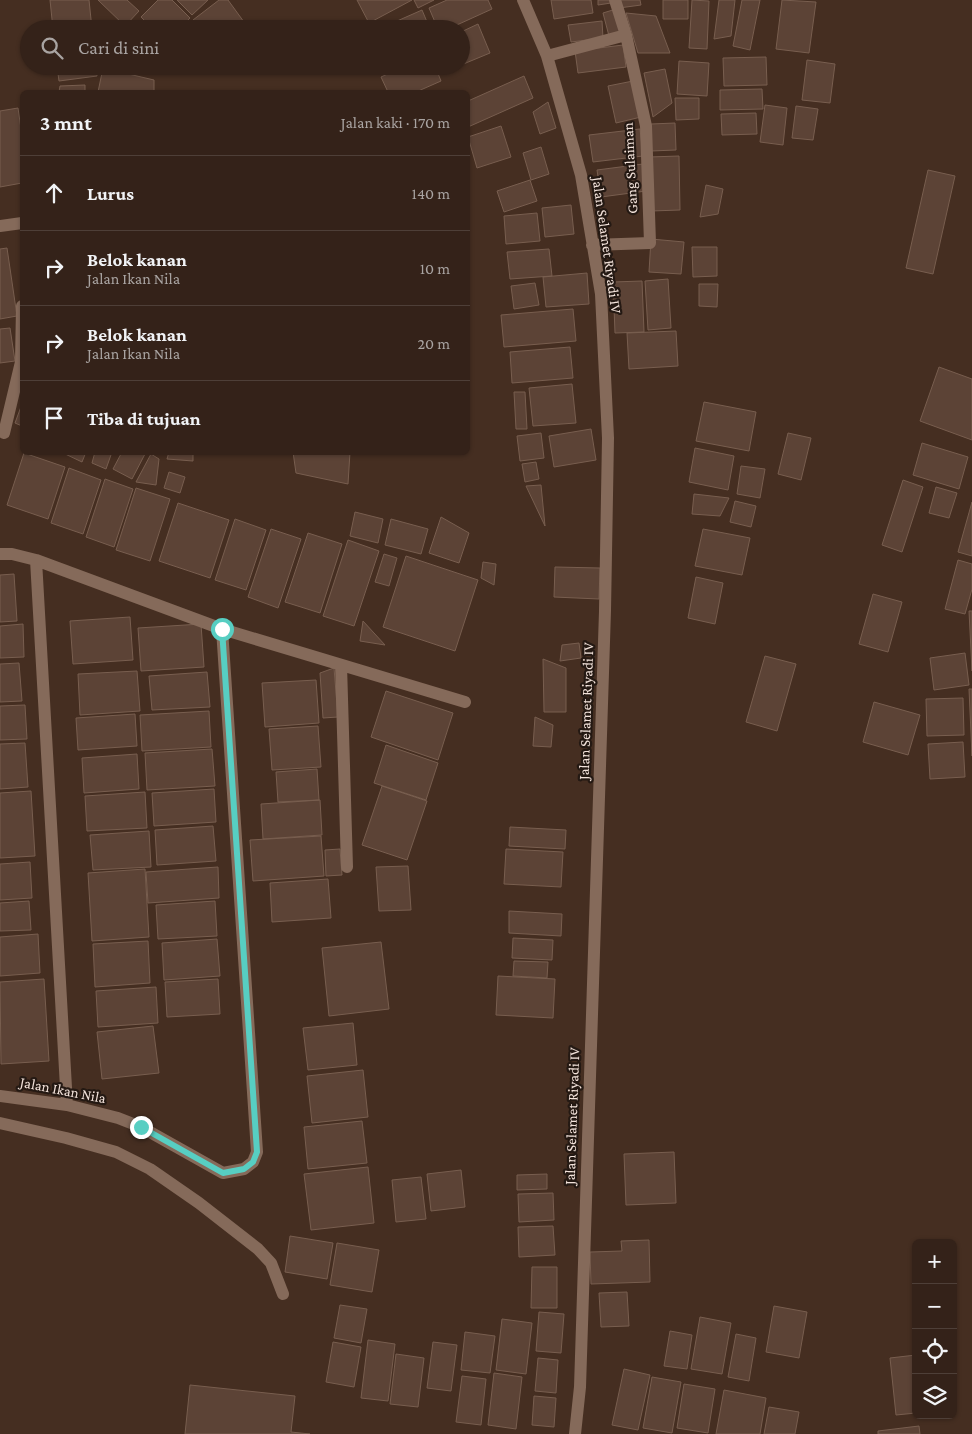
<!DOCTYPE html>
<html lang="id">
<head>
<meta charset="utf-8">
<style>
  :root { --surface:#342219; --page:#3f2f26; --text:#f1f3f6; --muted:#a9a4a2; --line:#4e3f38 }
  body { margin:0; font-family:"Crimson Pro",serif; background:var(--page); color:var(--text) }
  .controls { position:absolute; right:15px; bottom:15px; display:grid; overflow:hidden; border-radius:8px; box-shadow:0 1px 4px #0004 }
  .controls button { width:45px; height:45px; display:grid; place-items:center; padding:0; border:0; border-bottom:1px solid var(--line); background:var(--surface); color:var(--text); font:25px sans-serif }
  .stop { position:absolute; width:15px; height:15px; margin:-11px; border:4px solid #57cec2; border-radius:50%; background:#fff }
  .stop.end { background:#57cec2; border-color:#fff; box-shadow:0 1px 5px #0008 }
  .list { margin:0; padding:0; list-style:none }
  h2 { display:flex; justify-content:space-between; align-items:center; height:65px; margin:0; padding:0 20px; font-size:21px }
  h2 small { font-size:16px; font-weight:400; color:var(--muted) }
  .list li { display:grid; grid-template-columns:32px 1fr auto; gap:15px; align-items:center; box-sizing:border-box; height:75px; padding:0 20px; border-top:1px solid var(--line) }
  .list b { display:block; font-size:19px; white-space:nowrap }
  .list p { margin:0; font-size:16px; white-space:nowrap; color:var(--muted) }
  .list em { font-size:16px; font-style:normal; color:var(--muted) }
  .icon { flex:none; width:28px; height:28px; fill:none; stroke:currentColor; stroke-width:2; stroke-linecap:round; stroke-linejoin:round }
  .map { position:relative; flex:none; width:972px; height:1434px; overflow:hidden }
  .search { position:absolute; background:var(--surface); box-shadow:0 1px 4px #0004; left:20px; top:20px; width:450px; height:55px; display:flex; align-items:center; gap:12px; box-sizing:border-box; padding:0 18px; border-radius:28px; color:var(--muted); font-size:19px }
  .panel { position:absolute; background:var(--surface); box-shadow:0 1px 4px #0004; left:20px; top:90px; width:450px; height:365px; border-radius:8px }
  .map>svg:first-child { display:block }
</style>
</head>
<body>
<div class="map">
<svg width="972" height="1434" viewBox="0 0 972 1434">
  <rect width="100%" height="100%" fill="#452e21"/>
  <path fill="#5c4336" stroke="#785e4f" d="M 50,0 L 89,0 L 92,29 L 53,29 Z
    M 98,0 L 127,0 L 139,11 L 125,26 Z
    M 158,0 L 172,0 L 190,18 L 179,29 L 153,29 L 141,17 Z
    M 177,0 L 208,0 L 192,15 Z
    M 219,0 L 228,0 L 244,22 L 235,29 L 200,29 L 193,20 Z
    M 357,0 L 412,0 L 369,23 Z
    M 414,0 L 434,0 L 418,8 Z
    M 447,0 L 488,0 L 492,9 L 448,29 L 438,29 L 429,8 Z
    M 551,0 L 591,0 L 593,13 L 554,19 Z
    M 598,0 L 611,0 L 611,3 L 598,5 Z
    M 618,0 L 640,0 L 641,5 L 619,8 Z
    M 663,0 L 688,0 L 688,19 L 663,19 Z
    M 692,0 L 709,1 L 707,49 L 689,48 Z
    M 719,0 L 735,0 L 731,36 L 714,39 Z
    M 742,0 L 760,0 L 750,50 L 733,46 Z
    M 782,0 L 816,2 L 809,53 L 776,49 Z
    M 616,9 L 622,33 L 609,36 L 603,13 Z
    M 422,10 L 430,29 L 379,29 Z
    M 626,13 L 656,16 L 670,53 L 638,53 Z
    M 602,21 L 603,38 L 571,42 L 568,25 Z
    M 478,24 L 490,53 L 461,65 L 461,32 Z
    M 623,45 L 626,67 L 578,73 L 575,51 Z
    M 766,57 L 767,85 L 724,86 L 723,58 Z
    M 807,60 L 835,64 L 830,103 L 802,100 Z
    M 679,61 L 709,63 L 707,96 L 677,94 Z
    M 57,66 L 96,66 L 97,76 L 59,81 Z
    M 131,66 L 158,66 L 155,71 Z
    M 405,66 L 435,66 L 441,81 L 416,92 L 388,92 L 381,77 Z
    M 103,68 L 154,80 L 154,92 L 98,92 Z
    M 665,69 L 672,103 L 653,117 L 644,73 Z
    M 524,76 L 533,98 L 468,127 L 468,101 Z
    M 633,81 L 641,117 L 616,123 L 608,86 Z
    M 85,85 L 85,92 L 59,92 L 60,86 Z
    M 762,89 L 763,109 L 720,110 L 720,90 Z
    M 675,98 L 699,98 L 699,119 L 676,120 Z
    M 548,102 L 556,128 L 540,134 L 533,112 Z
    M 765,105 L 787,108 L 783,145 L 760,142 Z
    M 796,106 L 818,109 L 813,140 L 792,138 Z
    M 18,108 L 22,136 L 22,183 L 0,187 L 0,111 Z
    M 756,113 L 757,134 L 722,135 L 721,114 Z
    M 675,123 L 676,150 L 651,151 L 651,124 Z
    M 501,126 L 511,157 L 477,168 L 468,137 Z
    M 640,129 L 643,156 L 593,162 L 589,135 Z
    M 541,147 L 549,174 L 531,180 L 523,153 Z
    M 679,156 L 680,210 L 651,211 L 649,157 Z
    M 643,164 L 646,191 L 601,197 L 597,170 Z
    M 928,170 L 955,176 L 933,274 L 906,268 Z
    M 530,180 L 537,201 L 504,212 L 497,191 Z
    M 706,185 L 723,189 L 718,214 L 700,217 Z
    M 571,205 L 574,234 L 545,237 L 542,208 Z
    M 537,213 L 540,241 L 506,244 L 504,216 Z
    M 651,239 L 684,242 L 681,274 L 649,272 Z
    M 692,247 L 717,247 L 717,276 L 693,277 Z
    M 7,248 L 17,316 L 0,319 L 0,249 Z
    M 549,249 L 552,276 L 510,279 L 507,252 Z
    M 587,273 L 589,304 L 546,307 L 543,277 Z
    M 668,279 L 671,328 L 648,330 L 645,281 Z
    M 642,281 L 644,332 L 615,333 L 613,282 Z
    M 535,283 L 539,305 L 514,309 L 511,286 Z
    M 699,284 L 718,284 L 717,307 L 699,306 Z
    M 573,309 L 576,341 L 504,347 L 501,315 Z
    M 10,328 L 15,361 L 0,363 L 0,329 Z
    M 676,331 L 678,366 L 629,369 L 627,333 Z
    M 570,347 L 573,378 L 512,383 L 510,352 Z
    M 939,367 L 972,379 L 972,440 L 920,421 Z
    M 572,384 L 576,423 L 533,426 L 529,388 Z
    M 514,392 L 525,392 L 527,429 L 516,429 Z
    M 704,402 L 756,412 L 749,451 L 696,441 Z
    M 22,404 L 22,426 L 15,423 Z
    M 591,429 L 596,460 L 554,467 L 549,436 Z
    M 541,433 L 544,458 L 520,461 L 517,436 Z
    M 788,433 L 811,438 L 801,480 L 778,474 Z
    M 922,443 L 968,457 L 959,489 L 913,475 Z
    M 695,448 L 734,456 L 728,490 L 689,482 Z
    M 61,452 L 86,452 L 82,462 Z
    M 95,452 L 112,452 L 106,469 L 92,463 Z
    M 122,452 L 142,452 L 145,454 L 132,479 L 113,469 Z
    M 169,452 L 193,452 L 193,461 L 167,459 Z
    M 293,452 L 350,452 L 348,484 L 296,473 Z
    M 24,453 L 65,467 L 48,519 L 7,505 Z
    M 151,454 L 159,459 L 156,485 L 136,482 Z
    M 536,462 L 539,479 L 525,482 L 522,464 Z
    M 741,466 L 765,469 L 760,498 L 737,494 Z
    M 69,468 L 101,480 L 83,534 L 51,523 Z
    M 169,472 L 185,477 L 180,493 L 164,488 Z
    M 105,479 L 133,489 L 114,547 L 86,537 Z
    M 903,480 L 923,487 L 902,552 L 882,545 Z
    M 541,485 L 545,526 L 526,486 Z
    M 936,487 L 957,493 L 949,518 L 929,513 Z
    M 136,488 L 170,499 L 150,561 L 116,550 Z
    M 694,494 L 729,498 L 720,516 L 692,514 Z
    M 735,501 L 756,506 L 751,527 L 730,522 Z
    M 972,502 L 972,556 L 958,552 Z
    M 178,503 L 229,520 L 210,578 L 159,561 Z
    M 355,512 L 383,519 L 378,543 L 350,536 Z
    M 441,517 L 469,533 L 459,563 L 429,553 Z
    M 235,519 L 266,530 L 246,590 L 215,580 Z
    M 391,519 L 428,529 L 421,554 L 385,545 Z
    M 271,529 L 301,539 L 278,608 L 248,597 Z
    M 703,529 L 750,538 L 742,575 L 695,566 Z
    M 308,533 L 342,544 L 320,613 L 285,602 Z
    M 348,540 L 379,551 L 354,626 L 323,616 Z
    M 384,554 L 397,558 L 389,586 L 375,582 Z
    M 406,556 L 478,580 L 455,651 L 383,627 Z
    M 958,560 L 972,564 L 972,589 L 965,614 L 945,609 Z
    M 483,562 L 496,564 L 494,585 L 481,578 Z
    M 555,567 L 600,568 L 599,599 L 554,597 Z
    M 14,574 L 17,621 L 0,622 L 0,575 Z
    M 696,577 L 723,583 L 715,624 L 688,618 Z
    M 873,594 L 902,602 L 888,652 L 859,644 Z
    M 969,611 L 972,611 L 972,671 Z
    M 130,617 L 133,660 L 73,664 L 70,621 Z
    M 363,621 L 385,645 L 360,641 Z
    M 23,624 L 24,657 L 0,658 L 0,626 Z
    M 201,624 L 204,667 L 141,671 L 138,628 Z
    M 579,643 L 581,658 L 560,661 L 562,645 Z
    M 965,653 L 969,685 L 934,690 L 930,658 Z
    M 765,656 L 796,664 L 777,731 L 746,722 Z
    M 543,659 L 566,668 L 566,712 L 544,712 Z
    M 19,663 L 22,701 L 0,702 L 0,664 Z
    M 334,668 L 338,717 L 323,718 L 320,673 Z
    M 137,671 L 140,711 L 80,715 L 78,674 Z
    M 207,672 L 210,707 L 152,710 L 149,676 Z
    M 316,680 L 319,723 L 265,727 L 262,683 Z
    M 969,689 L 972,689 L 972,756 Z
    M 386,691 L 453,713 L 438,760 L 371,737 Z
    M 963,698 L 964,735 L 927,736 L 926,699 Z
    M 874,702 L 920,715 L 908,755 L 863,742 Z
    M 25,705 L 27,739 L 0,740 L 0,706 Z
    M 209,711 L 211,747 L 142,751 L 140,715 Z
    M 135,714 L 137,746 L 78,750 L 76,718 Z
    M 535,717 L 553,725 L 551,747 L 533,746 Z
    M 318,726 L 321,767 L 272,770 L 269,729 Z
    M 963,742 L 965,777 L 930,779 L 928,744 Z
    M 25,743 L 28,787 L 0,789 L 0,744 Z
    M 386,745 L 438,763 L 426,800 L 374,783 Z
    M 212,749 L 215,786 L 147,790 L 145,753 Z
    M 137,754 L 139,789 L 84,793 L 82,758 Z
    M 317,769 L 319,800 L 278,802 L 276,772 Z
    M 382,786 L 427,801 L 407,860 L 362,845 Z
    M 214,789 L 216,822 L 154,826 L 152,793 Z
    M 31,791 L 35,856 L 0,858 L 0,793 Z
    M 145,792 L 147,828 L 87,831 L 85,796 Z
    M 320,800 L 322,835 L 263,839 L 261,804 Z
    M 213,826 L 216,861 L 157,865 L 155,830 Z
    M 510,827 L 566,830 L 565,849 L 509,846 Z
    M 149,831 L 151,867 L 93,870 L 90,835 Z
    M 321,836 L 324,876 L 253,881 L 250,840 Z
    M 340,849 L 342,875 L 326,876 L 325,850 Z
    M 506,849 L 563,852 L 561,887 L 504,884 Z
    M 30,862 L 32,898 L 0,900 L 0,864 Z
    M 408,866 L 411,910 L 379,911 L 376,867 Z
    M 218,867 L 219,898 L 148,903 L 146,872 Z
    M 145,869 L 149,937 L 92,941 L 88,873 Z
    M 328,879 L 331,918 L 272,922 L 270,883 Z
    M 29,901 L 31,930 L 0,931 L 0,903 Z
    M 215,901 L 217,936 L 158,939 L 156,905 Z
    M 509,911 L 562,914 L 561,936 L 509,933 Z
    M 38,934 L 40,973 L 0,976 L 0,937 Z
    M 513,938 L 553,940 L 552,960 L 512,958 Z
    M 217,939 L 220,976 L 164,980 L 162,943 Z
    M 148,941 L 150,983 L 95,987 L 93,944 Z
    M 381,942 L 389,1009 L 329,1016 L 322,948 Z
    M 514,961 L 548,962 L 547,978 L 513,976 Z
    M 498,976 L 555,979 L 553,1018 L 496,1015 Z
    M 44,979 L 49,1061 L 1,1064 L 0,982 Z
    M 218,979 L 220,1014 L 167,1017 L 165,982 Z
    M 156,987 L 158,1023 L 98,1027 L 96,991 Z
    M 353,1023 L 357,1065 L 308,1070 L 303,1028 Z
    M 153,1026 L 159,1073 L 102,1079 L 97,1032 Z
    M 363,1070 L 368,1117 L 312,1123 L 307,1076 Z
    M 362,1121 L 367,1163 L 308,1169 L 304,1127 Z
    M 674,1152 L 676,1203 L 626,1205 L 624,1154 Z
    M 368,1167 L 374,1223 L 311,1230 L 304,1174 Z
    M 461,1170 L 465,1207 L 431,1211 L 427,1174 Z
    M 547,1174 L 547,1189 L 517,1190 L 517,1175 Z
    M 421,1177 L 426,1219 L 396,1222 L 392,1180 Z
    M 553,1193 L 554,1220 L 519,1222 L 518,1194 Z
    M 553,1226 L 555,1255 L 519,1257 L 518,1227 Z
    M 290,1236 L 333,1243 L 327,1279 L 285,1272 Z
    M 649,1240 L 650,1282 L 591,1284 L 590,1252 L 622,1251 L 621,1241 Z
    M 337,1243 L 379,1250 L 372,1292 L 330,1285 Z
    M 532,1267 L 557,1267 L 557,1308 L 531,1308 Z
    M 627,1292 L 629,1326 L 601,1327 L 599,1293 Z
    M 340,1305 L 367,1309 L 361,1343 L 334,1338 Z
    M 774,1306 L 807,1312 L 799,1358 L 766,1352 Z
    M 539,1312 L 564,1314 L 561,1353 L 536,1351 Z
    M 700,1317 L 731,1323 L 722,1374 L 691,1369 Z
    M 502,1319 L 532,1323 L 526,1374 L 496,1370 Z
    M 670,1331 L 692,1335 L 687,1369 L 664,1366 Z
    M 465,1332 L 495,1336 L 490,1373 L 461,1370 Z
    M 736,1334 L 756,1338 L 749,1381 L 728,1377 Z
    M 368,1340 L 395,1344 L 388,1401 L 361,1398 Z
    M 333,1342 L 361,1347 L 354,1387 L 326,1382 Z
    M 433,1342 L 457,1345 L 451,1391 L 427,1388 Z
    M 396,1354 L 424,1358 L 418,1407 L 390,1404 Z
    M 916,1355 L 916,1413 L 896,1415 L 890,1358 Z
    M 538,1358 L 558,1360 L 556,1393 L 535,1391 Z
    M 624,1369 L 650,1375 L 638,1430 L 612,1425 Z
    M 494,1373 L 522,1377 L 516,1429 L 488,1425 Z
    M 462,1376 L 486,1379 L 481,1425 L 456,1422 Z
    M 652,1377 L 681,1382 L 672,1433 L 643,1428 Z
    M 684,1384 L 715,1389 L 708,1433 L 677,1428 Z
    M 190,1385 L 295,1396 L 291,1432 L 310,1434 L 185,1434 Z
    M 724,1390 L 766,1398 L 760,1434 L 716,1434 Z
    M 534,1396 L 556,1398 L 554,1427 L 532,1425 Z
    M 769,1407 L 799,1412 L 795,1434 L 764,1434 Z
    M 919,1426 L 920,1434 L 878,1434 L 878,1431 Z"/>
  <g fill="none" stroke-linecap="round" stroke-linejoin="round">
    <path stroke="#856a5a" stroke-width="12" d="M 523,0 L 547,56 L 581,175 L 601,294 L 608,438 L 605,611 L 580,1387 L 575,1434
      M 547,56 L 626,35
      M 0,226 L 22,223
      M 592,245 L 650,243 L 646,126 L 626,35 L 615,0
      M 4,433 L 21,362 L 22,306
      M 0,554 L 12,554 L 36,560 L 222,629 L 465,702
      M 36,560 L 67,1105
      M 341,665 L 347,867
      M 0,1096 L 67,1105 L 118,1118 L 141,1127 L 223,1173 L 244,1169 L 253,1162 L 257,1152 L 222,629
      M 0,1123 L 66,1138 L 116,1152 L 150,1169 L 199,1203 L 258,1249 L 271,1263 L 283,1294"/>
  </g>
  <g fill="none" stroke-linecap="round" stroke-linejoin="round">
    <path stroke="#57cec2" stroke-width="6" d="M 141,1127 L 223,1173 L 244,1169 L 253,1162 L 257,1152 L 222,629"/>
  </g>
  <g text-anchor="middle" stroke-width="4.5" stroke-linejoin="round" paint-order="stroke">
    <g font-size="15" fill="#f2e2da" stroke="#241913">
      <text transform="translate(630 168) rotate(-93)" y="5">Gang Sulaiman</text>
      <text transform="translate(607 245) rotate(82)" y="5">Jalan Selamet Riyadi IV</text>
      <text transform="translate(586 711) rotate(-88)" y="5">Jalan Selamet Riyadi IV</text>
      <text transform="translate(63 1090) rotate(11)" y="5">Jalan Ikan Nila</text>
      <text transform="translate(572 1116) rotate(-88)" y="5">Jalan Selamet Riyadi IV</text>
    </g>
  </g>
</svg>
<div class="controls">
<button>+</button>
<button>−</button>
<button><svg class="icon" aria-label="locate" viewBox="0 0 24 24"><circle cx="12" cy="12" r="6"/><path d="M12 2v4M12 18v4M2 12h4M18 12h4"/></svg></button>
<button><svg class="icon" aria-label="layers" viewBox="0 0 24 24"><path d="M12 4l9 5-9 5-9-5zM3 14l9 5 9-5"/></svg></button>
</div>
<div class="stop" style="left:222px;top:629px"></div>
<div class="stop end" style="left:141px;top:1127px"></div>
<div class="search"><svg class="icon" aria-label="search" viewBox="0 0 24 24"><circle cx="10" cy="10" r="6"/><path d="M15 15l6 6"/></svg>Cari di sini</div>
<section class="panel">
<h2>3 mnt<small>Jalan kaki · 170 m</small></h2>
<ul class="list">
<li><svg class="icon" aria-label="ahead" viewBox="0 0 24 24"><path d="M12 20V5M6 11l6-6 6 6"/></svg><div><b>Lurus</b></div><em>140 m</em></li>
<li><svg class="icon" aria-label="right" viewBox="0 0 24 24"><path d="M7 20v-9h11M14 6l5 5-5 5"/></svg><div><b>Belok kanan</b><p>Jalan Ikan Nila</p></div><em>10 m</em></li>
<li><svg class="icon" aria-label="right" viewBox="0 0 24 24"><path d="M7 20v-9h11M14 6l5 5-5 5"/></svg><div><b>Belok kanan</b><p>Jalan Ikan Nila</p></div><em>20 m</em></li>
<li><svg class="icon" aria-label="arrive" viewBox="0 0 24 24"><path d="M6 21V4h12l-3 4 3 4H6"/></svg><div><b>Tiba di tujuan</b></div></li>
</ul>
</section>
</div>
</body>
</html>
